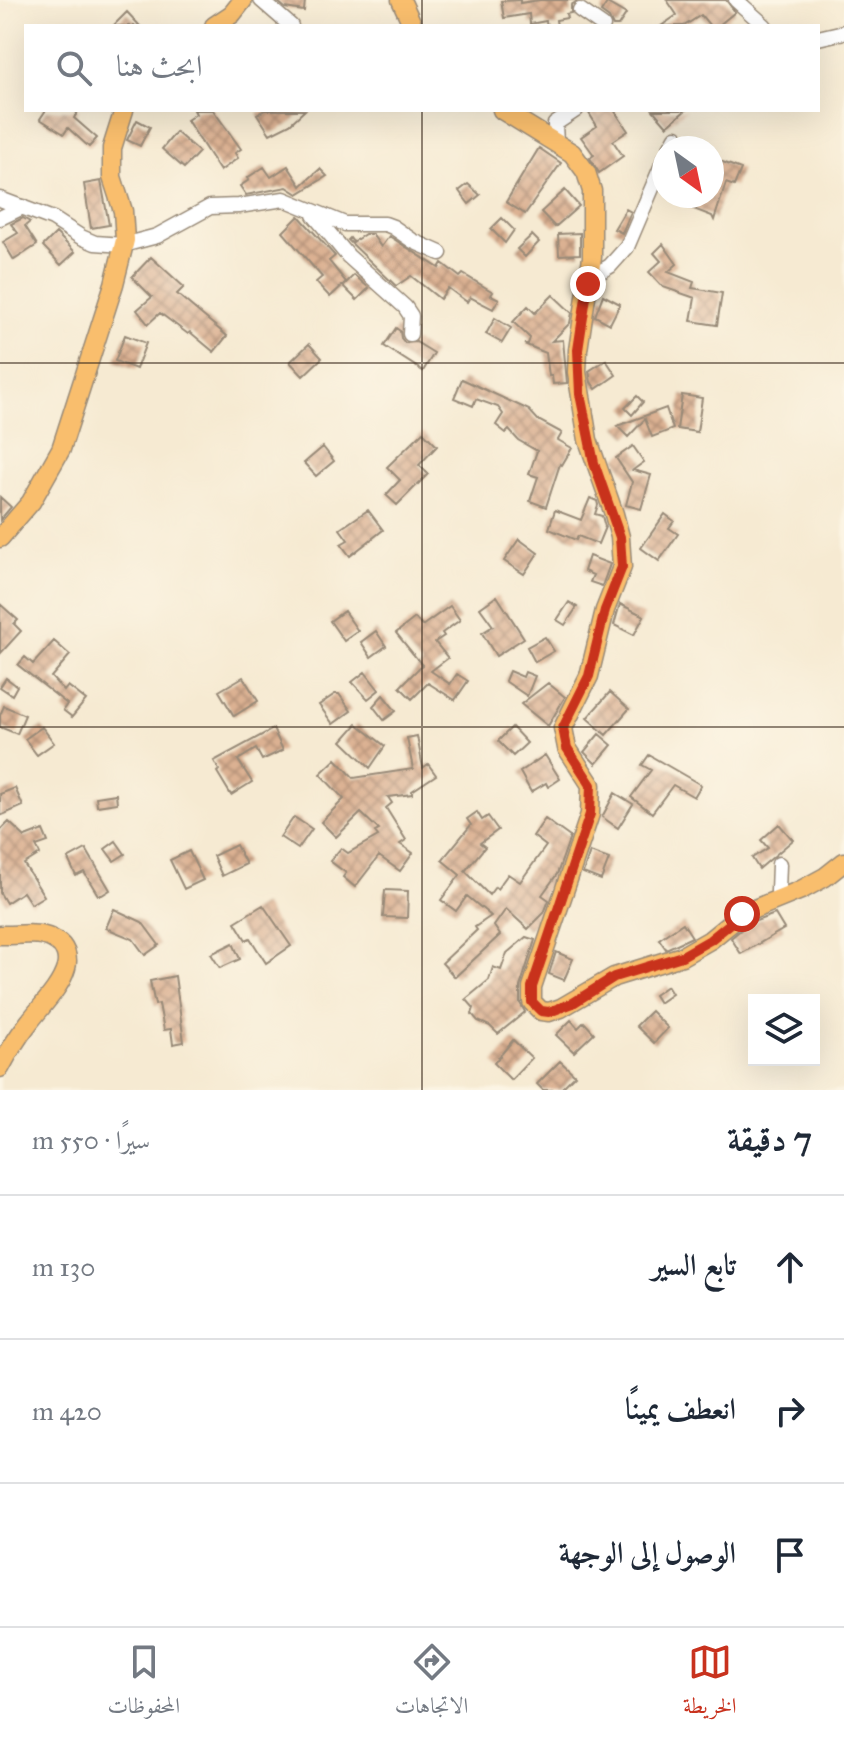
<!DOCTYPE html>
<html lang="ar">
<head>
<meta charset="utf-8">
<style>
  :root { --surface:#fff; --page:#f6f6f7; --text:#1f2937; --muted:#747a83; --line:#e0e1e3; --accent:#c8321e }
  body { margin:0; font-family:"IM FELL Great Primer",Amiri,serif; background:var(--page); color:var(--text); direction:rtl }
  .controls { position:absolute; right:24px; bottom:24px; display:grid; overflow:hidden; border-radius:0px; box-shadow:0 8px 32px #0002 }
  .controls button { width:72px; height:72px; display:grid; place-items:center; padding:0; border:0; border-bottom:2px solid var(--line); background:var(--surface); color:var(--text); font:40px sans-serif }
  .compass { position:absolute; left:652px; top:136px; width:72px; height:72px; border-radius:50%; background:var(--surface); box-shadow:0 8px 32px #0002; rotate:147deg }
  .stop { position:absolute; width:24px; height:24px; margin:-18px; border:6px solid #c8321e; border-radius:50%; background:#fff }
  .stop.end { background:#c8321e; border-color:#fff; box-shadow:0 2px 8px #0008 }
  .list { margin:0; padding:0; list-style:none }
  h2 { display:flex; justify-content:space-between; align-items:center; height:104px; margin:0; padding:0 32px; font-size:34px }
  h2 small { font-size:26px; font-weight:400; color:var(--muted) }
  .list li { display:grid; grid-template-columns:52px 1fr auto; gap:24px; align-items:center; box-sizing:border-box; height:144px; padding:0 32px; border-top:2px solid var(--line) }
  .list b { display:block; font-size:30px; white-space:nowrap }
  .list em { font-size:26px; font-style:normal; color:var(--muted) }
  .icon { flex:none; width:44px; height:44px; fill:none; stroke:currentColor; stroke-width:2; stroke-linecap:round; stroke-linejoin:round }
  .map { position:relative; flex:none; width:844px; height:1090px; overflow:hidden; direction:ltr }
  .search { position:absolute; background:var(--surface); box-shadow:0 8px 32px #0002; left:24px; right:24px; top:24px; height:88px; display:flex; align-items:center; gap:20px; box-sizing:border-box; padding:0 28px; border-radius:0px; color:var(--muted); font-size:30px }
  .sheet { height:536px; background:var(--surface) }
  nav { display:flex; justify-content:space-around; align-items:center; box-sizing:border-box; height:112px; border-top:2px solid var(--line); background:var(--surface); font-size:22px; color:var(--muted) }
  nav a { display:grid; justify-items:center; gap:4px }
  nav .on { color:var(--accent) }
  .map>svg:first-child { display:block }
</style>
</head>
<body>
<div class="map">
<svg width="844" height="1090" viewBox="0 0 844 1090">
  <defs>
    <pattern id="building-cross-hatch" width="8" height="8" patternUnits="userSpaceOnUse" patternTransform="scale(2)"><rect width="8" height="8" fill="#dbb192"/><path d="M0 0l8 8M0 8l8-8" fill="none" stroke="#b39077"/></pattern>
  </defs>
  <rect width="100%" height="100%" fill="#fcf5e5"/>
  <filter id="ink" filterUnits="userSpaceOnUse"><feTurbulence type="fractalNoise" baseFrequency=".0125" numOctaves="2"/><feDisplacementMap in="SourceGraphic" scale="16" xChannelSelector="R" yChannelSelector="G"/><feConvolveMatrix kernelMatrix="1 2 1 2 8 2 1 2 1" color-interpolation-filters="sRGB"/></filter>
  <filter id="wash" filterUnits="userSpaceOnUse"><feTurbulence type="fractalNoise" baseFrequency=".006" numOctaves="4" result="noise"/><feDisplacementMap in="SourceGraphic" scale="32" xChannelSelector="R" yChannelSelector="G"/><feGaussianBlur stdDeviation="1.8" result="paint"/><feColorMatrix in="noise" values="0 0 0 0 0 0 0 0 0 0 0 0 0 0 0 0 0 1.4 0 .05"/><feComposite in="paint" operator="in"/></filter>
  <g filter="url(#wash)">
    <rect width="100%" height="100%" fill="#f6ead2"/>
    <g id="blocks">
      <path fill="url(#building-cross-hatch)" d="M 276,0 L 305,0 L 304,11 L 285,8 Z
        M 520,0 L 520,3 L 539,0 L 579,0 L 571,5 L 571,13 L 566,14 L 567,18 L 556,20 L 557,26 L 547,26 L 546,21 L 530,24 L 529,14 L 504,18 L 501,1 Z
        M 667,0 L 726,0 L 735,12 L 718,26 L 710,26 L 701,15 L 684,26 L 661,26 L 677,15 Z
        M 607,3 L 626,14 L 618,26 L 613,26 L 609,18 L 601,12 Z
        M 127,12 L 140,26 L 113,26 Z
        M 46,110 L 79,110 L 74,118 L 97,138 L 89,147 L 68,128 L 64,134 L 40,119 Z
        M 194,110 L 213,110 L 241,149 L 235,153 L 238,158 L 220,171 L 187,120 L 196,114 Z
        M 265,110 L 305,110 L 290,124 L 270,134 L 257,114 Z
        M 587,110 L 614,110 L 628,131 L 613,141 L 623,156 L 599,173 L 590,158 L 594,155 L 581,137 L 597,126 Z
        M 653,110 L 686,110 L 667,126 Z
        M 137,120 L 150,127 L 140,146 L 127,140 Z
        M 176,132 L 199,152 L 184,168 L 162,149 Z
        M 539,148 L 561,163 L 525,214 L 506,202 Z
        M 712,158 L 741,169 L 734,186 L 726,183 L 714,220 L 712,216 L 686,206 L 690,196 L 712,196 Z
        M 288,166 L 301,186 L 320,169 L 327,176 L 298,194 L 287,187 L 246,195 L 240,186 L 249,180 L 247,178 L 264,167 L 271,177 Z
        M 101,181 L 109,225 L 91,228 L 84,184 Z
        M 468,184 L 480,195 L 469,204 L 459,191 Z
        M 565,190 L 579,206 L 555,227 L 541,212 Z
        M 626,209 L 631,212 L 622,233 L 614,229 Z
        M 299,216 L 335,256 L 329,261 L 346,282 L 330,297 L 316,282 L 322,277 L 283,232 Z
        M 23,218 L 30,222 L 25,226 L 37,245 L 14,260 L 3,242 L 18,233 L 11,224 Z
        M 502,218 L 514,230 L 505,243 L 491,229 Z
        M 56,233 L 75,252 L 61,265 L 43,246 Z
        M 580,233 L 580,254 L 559,255 L 558,234 Z
        M 365,234 L 372,234 L 381,247 L 389,236 L 439,268 L 442,263 L 460,277 L 463,274 L 493,292 L 491,295 L 499,299 L 493,309 L 470,297 L 467,302 L 448,288 L 440,299 L 411,276 L 396,286 L 348,240 L 350,238 L 353,242 Z
        M 532,235 L 539,242 L 525,257 L 517,249 Z
        M 663,244 L 677,264 L 668,272 L 694,282 L 692,288 L 722,293 L 717,325 L 691,321 L 695,298 L 663,287 L 649,272 L 661,261 L 654,253 Z
        M 151,257 L 184,287 L 177,294 L 227,336 L 214,352 L 190,332 L 188,334 L 160,313 L 148,324 L 137,310 L 152,297 L 132,277 Z
        M 354,275 L 369,288 L 357,300 L 343,286 Z
        M 553,295 L 572,313 L 570,323 L 552,341 L 563,340 L 567,383 L 553,384 L 552,376 L 549,376 L 546,353 L 524,344 L 528,344 L 530,338 L 513,322 L 528,306 L 535,313 Z
        M 603,295 L 620,304 L 610,324 L 595,316 Z
        M 495,318 L 511,328 L 502,343 L 486,334 Z
        M 396,328 L 400,331 L 401,338 L 405,343 L 416,342 L 434,353 L 423,371 L 384,346 Z
        M 125,335 L 146,343 L 136,369 L 115,361 Z
        M 309,344 L 322,358 L 303,376 L 290,362 Z
        M 606,360 L 616,375 L 596,389 L 591,382 L 589,371 Z
        M 462,379 L 529,410 L 538,420 L 562,433 L 558,440 L 572,448 L 562,465 L 560,464 L 546,507 L 530,501 L 538,477 L 529,474 L 537,451 L 518,440 L 509,430 L 506,433 L 496,425 L 503,414 L 498,407 L 476,399 L 473,406 L 454,398 Z
        M 682,395 L 702,398 L 697,432 L 677,429 Z
        M 637,396 L 643,402 L 632,415 L 625,408 Z
        M 666,408 L 673,429 L 652,437 L 645,419 L 628,437 L 617,426 Z
        M 423,432 L 437,446 L 419,465 L 428,474 L 397,505 L 386,495 L 400,480 L 387,467 Z
        M 633,446 L 644,462 L 633,470 L 651,475 L 641,509 L 626,505 L 632,482 L 616,458 Z
        M 323,447 L 334,461 L 316,476 L 304,463 Z
        M 0,497 L 11,507 L 0,520 Z
        M 590,498 L 597,501 L 598,505 L 595,514 L 602,516 L 605,527 L 598,544 L 578,536 L 576,540 L 549,529 L 555,510 L 581,520 Z
        M 368,510 L 383,530 L 350,556 L 341,544 L 348,540 L 340,529 Z
        M 665,514 L 674,521 L 669,528 L 678,534 L 659,561 L 641,548 Z
        M 519,539 L 538,553 L 524,574 L 504,561 Z
        M 589,556 L 610,564 L 602,586 L 590,582 L 593,575 L 584,571 Z
        M 497,596 L 524,638 L 496,656 L 482,633 L 493,626 L 480,608 Z
        M 569,602 L 577,607 L 565,625 L 557,620 Z
        M 0,604 L 18,620 L 14,624 L 21,631 L 0,654 Z
        M 620,604 L 644,616 L 634,635 L 614,625 Z
        M 450,606 L 460,620 L 442,633 L 444,636 L 435,642 L 448,658 L 431,671 L 450,684 L 457,674 L 468,681 L 455,700 L 428,683 L 412,699 L 400,687 L 422,665 L 396,633 L 415,618 L 422,626 Z
        M 344,611 L 358,631 L 344,641 L 330,621 Z
        M 376,631 L 386,646 L 371,657 L 361,642 Z
        M 545,637 L 554,651 L 535,662 L 527,647 Z
        M 54,641 L 70,655 L 51,677 L 64,691 L 68,686 L 86,700 L 72,717 L 63,710 L 67,704 L 18,665 L 25,657 L 33,664 Z
        M 509,671 L 523,677 L 525,672 L 535,676 L 527,696 L 505,681 Z
        M 365,672 L 379,690 L 368,699 L 352,682 Z
        M 243,677 L 258,701 L 234,716 L 219,691 Z
        M 6,678 L 17,686 L 12,695 L 0,687 Z
        M 548,683 L 565,697 L 548,726 L 521,704 Z
        M 610,692 L 629,709 L 606,735 L 587,718 Z
        M 335,694 L 339,694 L 351,711 L 333,724 L 319,705 Z
        M 383,695 L 396,711 L 384,720 L 373,706 Z
        M 4,706 L 25,715 L 17,734 L 0,727 L 0,715 Z
        M 357,724 L 385,746 L 370,768 L 342,741 Z
        M 42,727 L 54,743 L 37,755 L 25,739 Z
        M 512,727 L 527,743 L 513,756 L 498,741 Z
        M 273,729 L 283,750 L 262,760 L 256,749 L 238,760 L 252,782 L 231,795 L 217,772 L 219,770 L 214,761 Z
        M 599,734 L 612,745 L 596,764 L 584,752 Z
        M 417,736 L 423,768 L 428,764 L 436,775 L 412,791 L 412,794 L 388,797 L 392,803 L 386,808 L 406,840 L 400,844 L 413,853 L 400,871 L 379,856 L 355,887 L 343,877 L 346,873 L 330,861 L 341,848 L 348,853 L 378,836 L 375,832 L 379,830 L 361,813 L 336,837 L 321,822 L 344,799 L 320,774 L 336,759 L 354,778 L 413,769 L 407,738 Z
        M 545,755 L 560,779 L 548,787 L 546,783 L 531,792 L 520,772 Z
        M 649,755 L 701,785 L 694,797 L 673,785 L 652,813 L 631,797 L 651,770 L 642,765 Z
        M 15,788 L 23,806 L 0,816 L 0,794 Z
        M 615,793 L 633,804 L 618,828 L 602,817 Z
        M 116,794 L 117,803 L 97,806 L 96,797 Z
        M 477,812 L 482,820 L 488,816 L 498,830 L 480,843 L 485,847 L 465,871 L 489,895 L 495,887 L 497,889 L 508,874 L 520,882 L 546,846 L 533,836 L 545,819 L 570,837 L 557,874 L 542,895 L 549,900 L 544,913 L 528,929 L 506,909 L 494,926 L 500,935 L 455,977 L 442,963 L 477,930 L 475,927 L 491,916 L 467,896 L 456,911 L 441,900 L 460,875 L 442,860 L 471,825 L 467,819 Z
        M 294,817 L 312,829 L 298,849 L 280,837 Z
        M 9,822 L 25,837 L 43,830 L 48,842 L 36,846 L 40,854 L 24,864 L 44,896 L 31,904 L 23,892 L 6,903 L 0,893 L 0,831 Z
        M 779,824 L 793,840 L 759,869 L 752,858 L 768,848 L 761,840 Z
        M 116,841 L 125,854 L 114,861 L 105,849 Z
        M 236,845 L 246,864 L 222,876 L 213,856 Z
        M 86,849 L 110,890 L 102,895 L 98,895 L 84,872 L 76,876 L 68,859 Z
        M 189,851 L 203,880 L 184,889 L 170,860 Z
        M 590,852 L 609,859 L 601,880 L 583,873 Z
        M 385,890 L 408,891 L 407,918 L 383,917 Z
        M 263,905 L 291,946 L 266,963 L 250,938 L 246,940 L 235,922 Z
        M 114,909 L 142,922 L 159,945 L 145,955 L 133,939 L 106,928 Z
        M 775,914 L 784,929 L 741,954 L 731,938 L 748,924 Z
        M 683,923 L 692,937 L 666,949 L 659,939 Z
        M 526,937 L 535,940 L 520,987 L 520,1003 L 525,1012 L 498,1034 L 490,1026 L 478,1021 L 472,1014 L 474,1008 L 466,999 L 489,980 L 493,967 L 501,970 L 507,953 Z
        M 233,943 L 240,959 L 220,968 L 211,954 Z
        M 556,952 L 573,959 L 564,980 L 549,974 Z
        M 175,976 L 184,1042 L 173,1044 L 171,1029 L 164,1030 L 159,1004 L 155,1005 L 150,981 Z
        M 667,986 L 672,994 L 659,1003 L 654,995 Z
        M 651,1011 L 668,1028 L 654,1043 L 636,1026 Z
        M 571,1020 L 578,1028 L 584,1022 L 594,1033 L 574,1052 L 556,1035 Z
        M 513,1040 L 532,1058 L 511,1080 L 494,1063 Z
        M 560,1061 L 575,1075 L 560,1090 L 543,1090 L 537,1084 Z"/>
    </g>
  </g>
  <g filter="url(#ink)">
    <use href="#blocks" fill-opacity="0" stroke="#988a78" stroke-width="2"/>
    <g fill="none" stroke-linecap="round" stroke-linejoin="round">
      <g stroke="#988a78" stroke-width="17">
        <path id="minor" d="M 261,0 L 291,26
          M 736,0 L 765,26
          M 580,10 L 603,26
          M 818,38 L 844,32
          M 556,143 L 555,124 L 576,110
          M 670,148 L 676,137
          M 0,199 L 53,219 L 81,237 L 95,243 L 123,245 L 157,236 L 210,207 L 239,206 L 284,199 L 345,224 L 385,224 L 393,227 L 413,241 L 440,253
          M 314,215 L 348,256 L 405,307 L 411,316 L 410,334
          M 0,218 L 23,207
          M 589,278 L 610,266 L 627,247 L 664,160
          M 779,864 L 778,891 L 782,897"/>
      </g>
      <g stroke="#988a78" stroke-width="21">
        <path id="major" d="M 401,0 L 413,26
          M 214,26 L 232,14 L 243,0
          M 502,110 L 572,153 L 586,172 L 592,191 L 592,257 L 578,350 L 577,372 L 588,440 L 614,514 L 620,537 L 622,567 L 605,610 L 589,676 L 563,728 L 567,748 L 591,785 L 590,814 L 532,987 L 532,1002 L 541,1011 L 549,1012 L 561,1008 L 614,977 L 682,956 L 710,940 L 742,914 L 801,890 L 825,877 L 844,862
          M 0,538 L 31,502 L 61,449 L 114,284 L 125,240 L 123,211 L 112,177 L 112,148 L 124,110
          M 0,935 C 18,936 40,930 56,941 C 65,946 69,957 66,968 C 60,989 39,1008 27,1025 C 16,1039 8,1053 0,1068"/>
      </g>
      <use href="#minor" stroke="#fff" stroke-width="14"/>
      <use href="#major" stroke="#f9be6d" stroke-width="18"/>
    </g>
  </g>
  <g fill="none" stroke-linecap="round" stroke-linejoin="round" filter="url(#ink)">
    <path stroke="#c8321e" stroke-width="10" d="M 588,284 L 578,350 L 580,394 L 594,463 L 620,537 L 622,567 L 605,610 L 589,676 L 563,728 L 567,748 L 591,785 L 590,814 L 532,987 L 532,1002 L 541,1011 L 549,1012 L 573,1003 L 614,977 L 682,956 L 710,940 L 742,914"/>
  </g>
  <path fill="none" stroke="#3b2a1e" stroke-width="2" stroke-opacity="0.55" d="M 422,0 L 422,26M 422,110 L 422,1090M 0,363 L 844,363M 0,727 L 844,727"/>
</svg>
<div class="controls">
<button><svg class="icon" aria-label="layers" viewBox="0 0 24 24"><path d="M12 4l9 5-9 5-9-5zM3 14l9 5 9-5"/></svg></button>
</div>
<svg class="compass" viewBox="-18 -18 36 36"><path d="M0-13l5 13h-10z" fill="#e53935"/><path d="M0 13l5-13h-10z" fill="#747a83"/></svg>
<div class="stop" style="left:742px;top:914px"></div>
<div class="stop end" style="left:588px;top:284px"></div>
<div class="search"><svg class="icon" aria-label="search" viewBox="0 0 24 24"><circle cx="10" cy="10" r="6"/><path d="M15 15l6 6"/></svg>ابحث هنا</div>
</div>
<section class="sheet">
<h2>7 دقيقة<small>سيرًا · 550 m</small></h2>
<ul class="list">
<li><svg class="icon" aria-label="ahead" viewBox="0 0 24 24"><path d="M12 20V5M6 11l6-6 6 6"/></svg><div><b>تابع السير</b></div><em>130 m</em></li>
<li><svg class="icon" aria-label="right" viewBox="0 0 24 24"><path d="M7 20v-9h11M14 6l5 5-5 5"/></svg><div><b>انعطف يمينًا</b></div><em>420 m</em></li>
<li><svg class="icon" aria-label="arrive" viewBox="0 0 24 24"><path d="M6 21V4h12l-3 4 3 4H6"/></svg><div><b>الوصول إلى الوجهة</b></div></li>
</ul>
</section>
<nav>
<a class="on"><svg class="icon" aria-label="map" viewBox="0 0 24 24"><path d="M3 6l6-2 6 2 6-2v14l-6 2-6-2-6 2zM9 4v14M15 6v14"/></svg>الخريطة</a>
<a><svg class="icon" aria-label="directions" viewBox="0 0 24 24"><path d="M12 3l9 9-9 9-9-9zM9 14v-3h6M13 9l2 2-2 2"/></svg>الاتجاهات</a>
<a><svg class="icon" aria-label="saved" viewBox="0 0 24 24"><path d="M7 4h10v16l-5-4-5 4z"/></svg>المحفوظات</a>
</nav>
</body>
</html>
